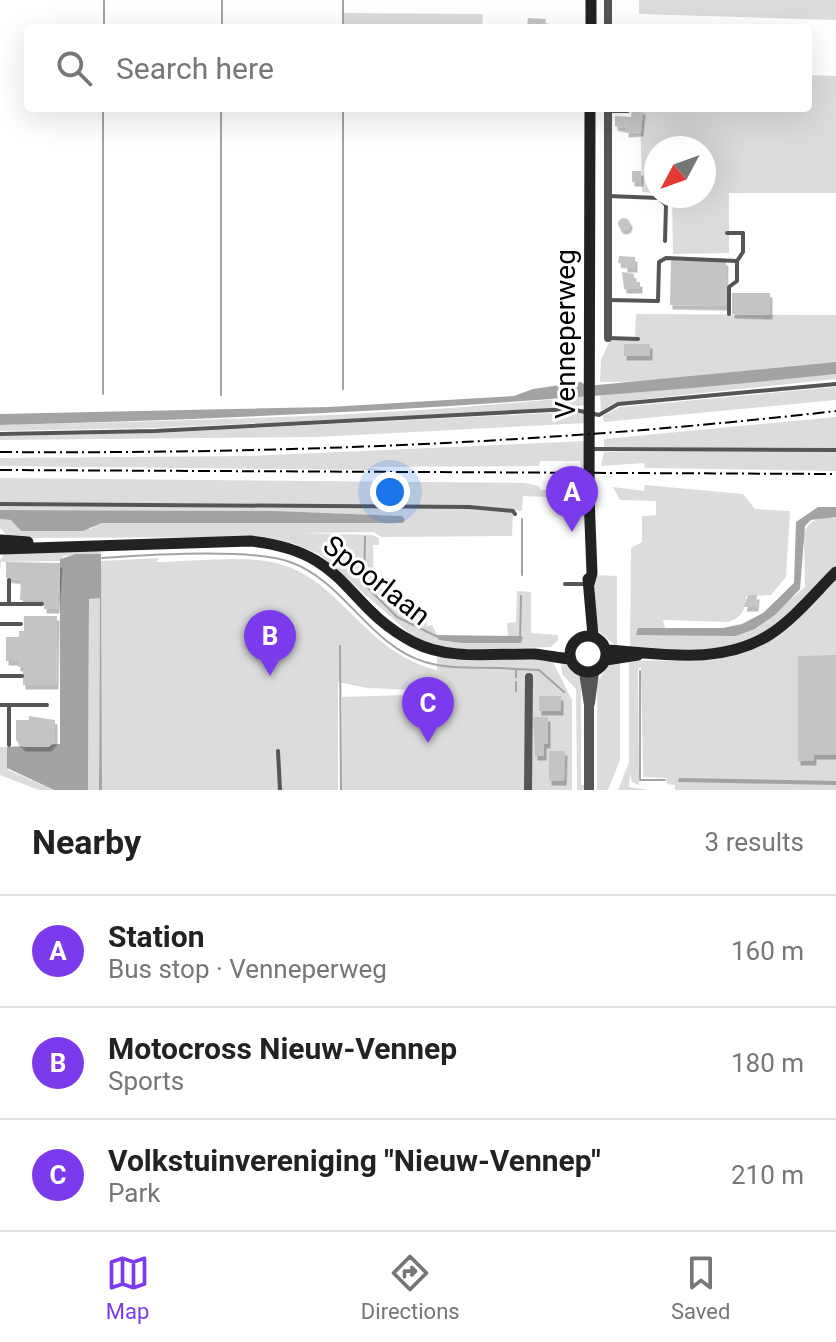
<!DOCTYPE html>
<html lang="en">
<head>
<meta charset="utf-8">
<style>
  :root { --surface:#fff; --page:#f6f6f6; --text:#222; --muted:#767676; --line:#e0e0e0; --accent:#7c3aed }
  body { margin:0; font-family:Roboto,sans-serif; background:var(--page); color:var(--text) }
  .compass { position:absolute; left:644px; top:136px; width:72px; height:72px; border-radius:50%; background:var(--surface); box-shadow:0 8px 32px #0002; rotate:229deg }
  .you { position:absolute; left:390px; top:492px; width:28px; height:28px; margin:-20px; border:6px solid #fff; border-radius:50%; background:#1a73e8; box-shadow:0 0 0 12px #1a73e833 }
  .badge { display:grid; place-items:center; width:52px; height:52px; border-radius:50%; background:var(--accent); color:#fff; font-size:26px; font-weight:700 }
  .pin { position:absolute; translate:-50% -66px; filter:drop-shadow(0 2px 4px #0008) }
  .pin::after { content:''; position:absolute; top:42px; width:28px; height:24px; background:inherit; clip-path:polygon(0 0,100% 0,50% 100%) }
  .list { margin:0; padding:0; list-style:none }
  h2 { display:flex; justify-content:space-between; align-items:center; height:104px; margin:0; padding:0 32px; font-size:34px }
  h2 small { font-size:26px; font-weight:400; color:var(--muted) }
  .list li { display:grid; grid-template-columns:52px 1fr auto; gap:24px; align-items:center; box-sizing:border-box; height:112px; padding:0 32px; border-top:2px solid var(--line) }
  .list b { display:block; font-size:30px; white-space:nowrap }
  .list p { margin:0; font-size:26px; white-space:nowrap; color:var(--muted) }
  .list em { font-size:26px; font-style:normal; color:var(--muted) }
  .icon { flex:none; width:44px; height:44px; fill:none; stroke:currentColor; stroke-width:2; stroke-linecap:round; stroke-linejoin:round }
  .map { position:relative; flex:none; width:836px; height:790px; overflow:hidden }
  .search { position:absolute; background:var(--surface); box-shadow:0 8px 32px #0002; left:24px; right:24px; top:24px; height:88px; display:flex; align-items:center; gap:20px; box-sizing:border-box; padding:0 28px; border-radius:8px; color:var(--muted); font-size:30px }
  .sheet { height:440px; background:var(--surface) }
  nav { display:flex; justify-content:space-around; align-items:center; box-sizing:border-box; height:112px; border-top:2px solid var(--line); background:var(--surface); font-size:22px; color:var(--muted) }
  nav a { display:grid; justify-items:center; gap:4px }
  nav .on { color:var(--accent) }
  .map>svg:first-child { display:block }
</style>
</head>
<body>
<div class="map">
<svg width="836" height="790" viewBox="0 0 836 790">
  <defs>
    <filter id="shadow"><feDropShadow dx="2.5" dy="4.5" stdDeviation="0" flood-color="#0004"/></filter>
  </defs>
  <rect width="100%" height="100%" fill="#fff"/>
  <path fill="#dcdcdc" d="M 639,0 L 836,0 L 836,20 L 639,14 Z
    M 344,13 L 483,14 L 482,28 L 344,28 Z
    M 808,75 L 836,76 L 836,193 L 729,193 L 729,253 L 673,254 L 672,196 L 704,196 L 704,148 L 656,148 L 656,193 L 642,192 L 640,108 L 808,108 Z
    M 636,314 L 836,315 L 836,366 L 681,381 L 600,382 L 601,360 L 610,340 L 635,338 Z
    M 836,374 L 836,379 L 617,402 L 601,411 L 600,394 Z
    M 836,387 L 836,400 L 604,422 L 603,416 L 620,407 Z
    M 585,396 L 586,405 L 525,411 L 155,428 L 0,431 L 0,425 C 194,420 391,417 585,396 Z
    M 571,412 L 584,414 L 586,423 L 317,437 L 0,440 L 0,436 L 155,433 Z
    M 836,417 L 836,449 L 604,447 L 604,439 Z
    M 586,441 L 585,467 L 581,467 L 580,461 L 540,461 L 539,466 L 366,467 L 383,470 L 0,466 L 0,458 L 250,456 Z
    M 604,452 L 836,452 L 836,471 L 645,468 L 644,463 L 601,466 Z
    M 0,478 L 525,483 L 539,486 L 540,490 L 563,490 L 563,498 L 523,496 L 522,511 L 489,507 L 0,502 Z
    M 645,485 L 743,494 L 755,509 L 790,511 L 786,577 L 771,595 L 746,596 C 746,609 742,617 729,622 L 663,620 L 665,628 L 638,628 L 736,636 L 756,629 L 805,587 L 804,539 L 801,544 C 806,521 813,518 836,517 L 836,566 C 802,600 768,645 717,650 C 688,653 658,649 630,648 L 631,548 L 642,542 L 642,516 L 656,515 L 656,501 L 620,500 L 613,487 L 644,491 Z
    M 0,506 L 469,509 L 513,513 L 512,536 L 381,537 L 374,532 L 301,533 L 372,535 L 379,538 L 379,545 L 373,545 L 374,587 L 392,589 L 393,603 L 401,607 L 402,612 L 426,612 L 427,626 L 432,625 L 440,640 L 461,643 L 519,636 L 508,637 L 507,623 L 516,622 L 517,591 L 531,592 L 531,633 L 558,635 L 558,640 L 551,647 L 461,650 L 416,639 L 319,554 L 295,544 L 255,537 L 10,538 L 0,528 L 0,519 L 90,529 L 102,523 L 403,523 L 402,516 L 276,511 L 0,510 Z
    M 99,550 L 101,554 L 63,556 L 61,561 L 1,562 L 0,573 L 0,560 L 5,554 Z
    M 160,558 L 156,562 C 193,562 246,554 280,564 C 344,583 364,652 437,670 L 437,656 L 552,660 L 572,700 L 572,790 L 342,790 L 342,697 L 437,694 L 438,691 L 367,688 L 338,682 L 338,790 L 102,790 L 101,561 Z
    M 594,575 L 617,576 L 617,647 L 596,629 Z
    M 836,580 L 836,790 L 675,790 L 675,785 L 667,784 L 666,778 L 643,777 L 641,667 L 638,669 L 639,785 L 632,782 L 630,773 L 629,787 L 650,790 L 618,790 L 629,762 L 629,661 C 671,659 724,666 762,645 C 791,629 813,603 836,580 Z
    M 89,598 L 100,598 L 99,790 L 88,790 Z
    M 561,661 L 570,664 L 581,678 L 581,785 L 585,785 L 585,790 L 577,790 L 576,689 L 562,674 Z
    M 620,662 L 620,760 L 608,790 L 597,790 L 597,681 L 610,664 Z
    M 0,747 L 7,747 L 8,770 L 54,790 L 39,790 L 0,775 Z"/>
  <path fill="#a3a3a3" d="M 836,362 L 836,374 C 558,403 279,418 0,425 L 0,414 L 329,407 L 514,396 L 533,389 L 581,382 L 587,386 Z
    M 818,507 L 836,507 L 836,517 L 811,520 L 805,526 L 800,589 L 776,614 L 755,629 L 736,636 L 636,635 L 638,628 L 723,628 L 742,624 L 763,613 L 794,583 L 796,522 Z
    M 0,510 L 276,511 L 402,516 L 405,520 L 403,523 L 102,523 L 83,531 L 21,531 L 11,520 L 0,519 Z
    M 76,554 L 101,554 L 102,790 L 99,790 L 100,598 L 89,599 L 88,790 L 54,790 L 7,768 L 7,747 L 60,744 L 60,559 Z
    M 436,635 L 519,636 L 523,637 L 521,643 L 461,643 L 439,640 Z
    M 679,778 L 836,781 L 836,785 L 678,782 Z"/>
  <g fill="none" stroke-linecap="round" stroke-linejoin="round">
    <path stroke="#a3a3a3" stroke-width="2" d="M 104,28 L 104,0
      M 222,28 L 222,0
      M 343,28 L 343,0
      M 343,389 L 343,108
      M 103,394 L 103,108
      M 221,395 L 221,108
      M 365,537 L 364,584 L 397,617 L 438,637
      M 102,558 C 144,555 253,548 290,562 C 344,581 369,645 425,662 C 455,671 486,666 516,669
      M 522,575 L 522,519
      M 520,639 L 521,596
      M 340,646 L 341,790
      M 640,671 L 640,780 L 665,780
      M 516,677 L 516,669 L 539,670 L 564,692
      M 516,691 L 516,682
      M 721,781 L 747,782"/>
  </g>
  <path fill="#c4c4c4" filter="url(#shadow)" d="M 528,18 L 546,19 L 545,28 L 527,28 Z
    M 632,108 L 643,110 L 641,132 L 626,133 L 627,121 L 624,128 L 615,126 L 615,116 L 631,117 Z
    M 632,171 L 641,171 L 641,182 L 632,182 Z
    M618 224a6 6 0 1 1 12 0a6 6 0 1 1-12 0Z
    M 635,257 L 635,268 L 625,268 L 625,264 L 618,263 L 619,256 Z
    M 671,260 L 726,261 L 725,306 L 670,305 Z
    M 622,272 L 634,274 L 634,282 L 640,282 L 640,289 L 624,289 Z
    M 732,293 L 770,293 L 770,315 L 732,314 Z
    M 624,344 L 650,344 L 650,356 L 624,356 Z
    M 563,493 L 577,493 L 577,499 L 572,499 L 572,504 L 563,504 Z
    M 6,562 L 60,563 L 57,609 L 44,609 L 44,600 L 20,600 L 21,580 L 6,578 Z
    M 748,595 L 757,595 L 756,607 L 744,607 Z
    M 24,616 L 57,616 L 56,685 L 23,685 L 23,667 L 18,667 L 18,661 L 6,661 L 6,637 L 19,637 L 19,631 L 24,631 Z
    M 836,655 L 836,755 L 814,755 L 814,761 L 798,761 L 798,656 Z
    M 539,696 L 561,696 L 561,711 L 539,711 Z
    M 29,716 L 55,720 L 55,740 L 49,747 L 23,747 L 16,740 L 16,720 L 29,720 Z
    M 533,717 L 548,717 L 548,744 L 544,744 L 544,756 L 535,756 Z
    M 549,751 L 565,751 L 564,781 L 549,781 Z"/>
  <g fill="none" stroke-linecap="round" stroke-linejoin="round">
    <path stroke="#555" stroke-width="4" d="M 610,111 L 628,111
      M 608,196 L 659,198 L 666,205 L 665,241
      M 727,233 L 743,233 L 743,252 L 737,261
      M 608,300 L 658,301 L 659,262 L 666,258 L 737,261 L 737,281 L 729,287 L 729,314
      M 609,338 L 638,339
      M 0,434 L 155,431 L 571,409 L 599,415 L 618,404 L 836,384
      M 592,449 L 836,450
      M 0,504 L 469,507 L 513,511 L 515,514
      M 565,584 L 587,584
      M 0,604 L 42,604
      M 9,604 L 9,580
      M 0,624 L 21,624
      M 0,676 L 22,676
      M 0,705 L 47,705
      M 9,705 L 9,745
      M 278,751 L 280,790"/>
    <path stroke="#555" stroke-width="8" d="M 608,28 L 608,0
      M 608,338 L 608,108
      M 528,790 L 529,677"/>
    <path stroke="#555" stroke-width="10" d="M 584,672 L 589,705 L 589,790
      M 590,703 L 594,672"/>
    <path stroke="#222" stroke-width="11" d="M 591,0 L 591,28
      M 1,540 L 28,542
      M 2,549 L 250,541 C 349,551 342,605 413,642 C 450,661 494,653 534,654 C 546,655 559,658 571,659
      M 588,579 L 593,636
      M 589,584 L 592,573 L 589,496 L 590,108
      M570 654a18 18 0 1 1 36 0a18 18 0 1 1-36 0Z
      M 606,650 C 659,653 720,666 769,635 C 794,619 815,593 836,572
      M 606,660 L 638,655"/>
    <path stroke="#000" stroke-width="2" stroke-dasharray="12 4 2 4" stroke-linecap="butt" d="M 0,452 C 280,454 558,443 836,411
      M 0,470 L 836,474"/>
  </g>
  <g text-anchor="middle" stroke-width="6" stroke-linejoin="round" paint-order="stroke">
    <g font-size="28" fill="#000" stroke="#fff">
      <text transform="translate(565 334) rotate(-90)" y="10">Venneperweg</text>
      <text transform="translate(377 580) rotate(38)" y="10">Spoorlaan</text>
    </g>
  </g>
</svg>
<svg class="compass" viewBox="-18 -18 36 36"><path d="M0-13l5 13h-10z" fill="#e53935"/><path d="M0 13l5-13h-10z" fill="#767676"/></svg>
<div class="you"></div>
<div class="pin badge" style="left:572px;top:532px">A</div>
<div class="pin badge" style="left:270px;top:676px">B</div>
<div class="pin badge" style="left:428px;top:743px">C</div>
<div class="search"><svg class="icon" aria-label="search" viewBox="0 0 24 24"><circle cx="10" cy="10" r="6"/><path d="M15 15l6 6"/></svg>Search here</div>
</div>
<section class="sheet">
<h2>Nearby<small>3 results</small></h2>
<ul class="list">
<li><span class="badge">A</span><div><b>Station</b><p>Bus stop · Venneperweg</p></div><em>160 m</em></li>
<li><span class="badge">B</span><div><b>Motocross Nieuw-Vennep</b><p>Sports</p></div><em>180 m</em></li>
<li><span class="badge">C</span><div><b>Volkstuinvereniging &quot;Nieuw-Vennep&quot;</b><p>Park</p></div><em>210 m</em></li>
</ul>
</section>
<nav>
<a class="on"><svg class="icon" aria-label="map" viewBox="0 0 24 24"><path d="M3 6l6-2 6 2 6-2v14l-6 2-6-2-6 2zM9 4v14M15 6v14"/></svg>Map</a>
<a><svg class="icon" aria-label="directions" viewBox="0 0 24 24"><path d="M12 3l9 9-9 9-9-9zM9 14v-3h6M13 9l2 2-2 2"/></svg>Directions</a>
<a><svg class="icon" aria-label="saved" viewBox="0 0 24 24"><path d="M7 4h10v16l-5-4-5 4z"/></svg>Saved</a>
</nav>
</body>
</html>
